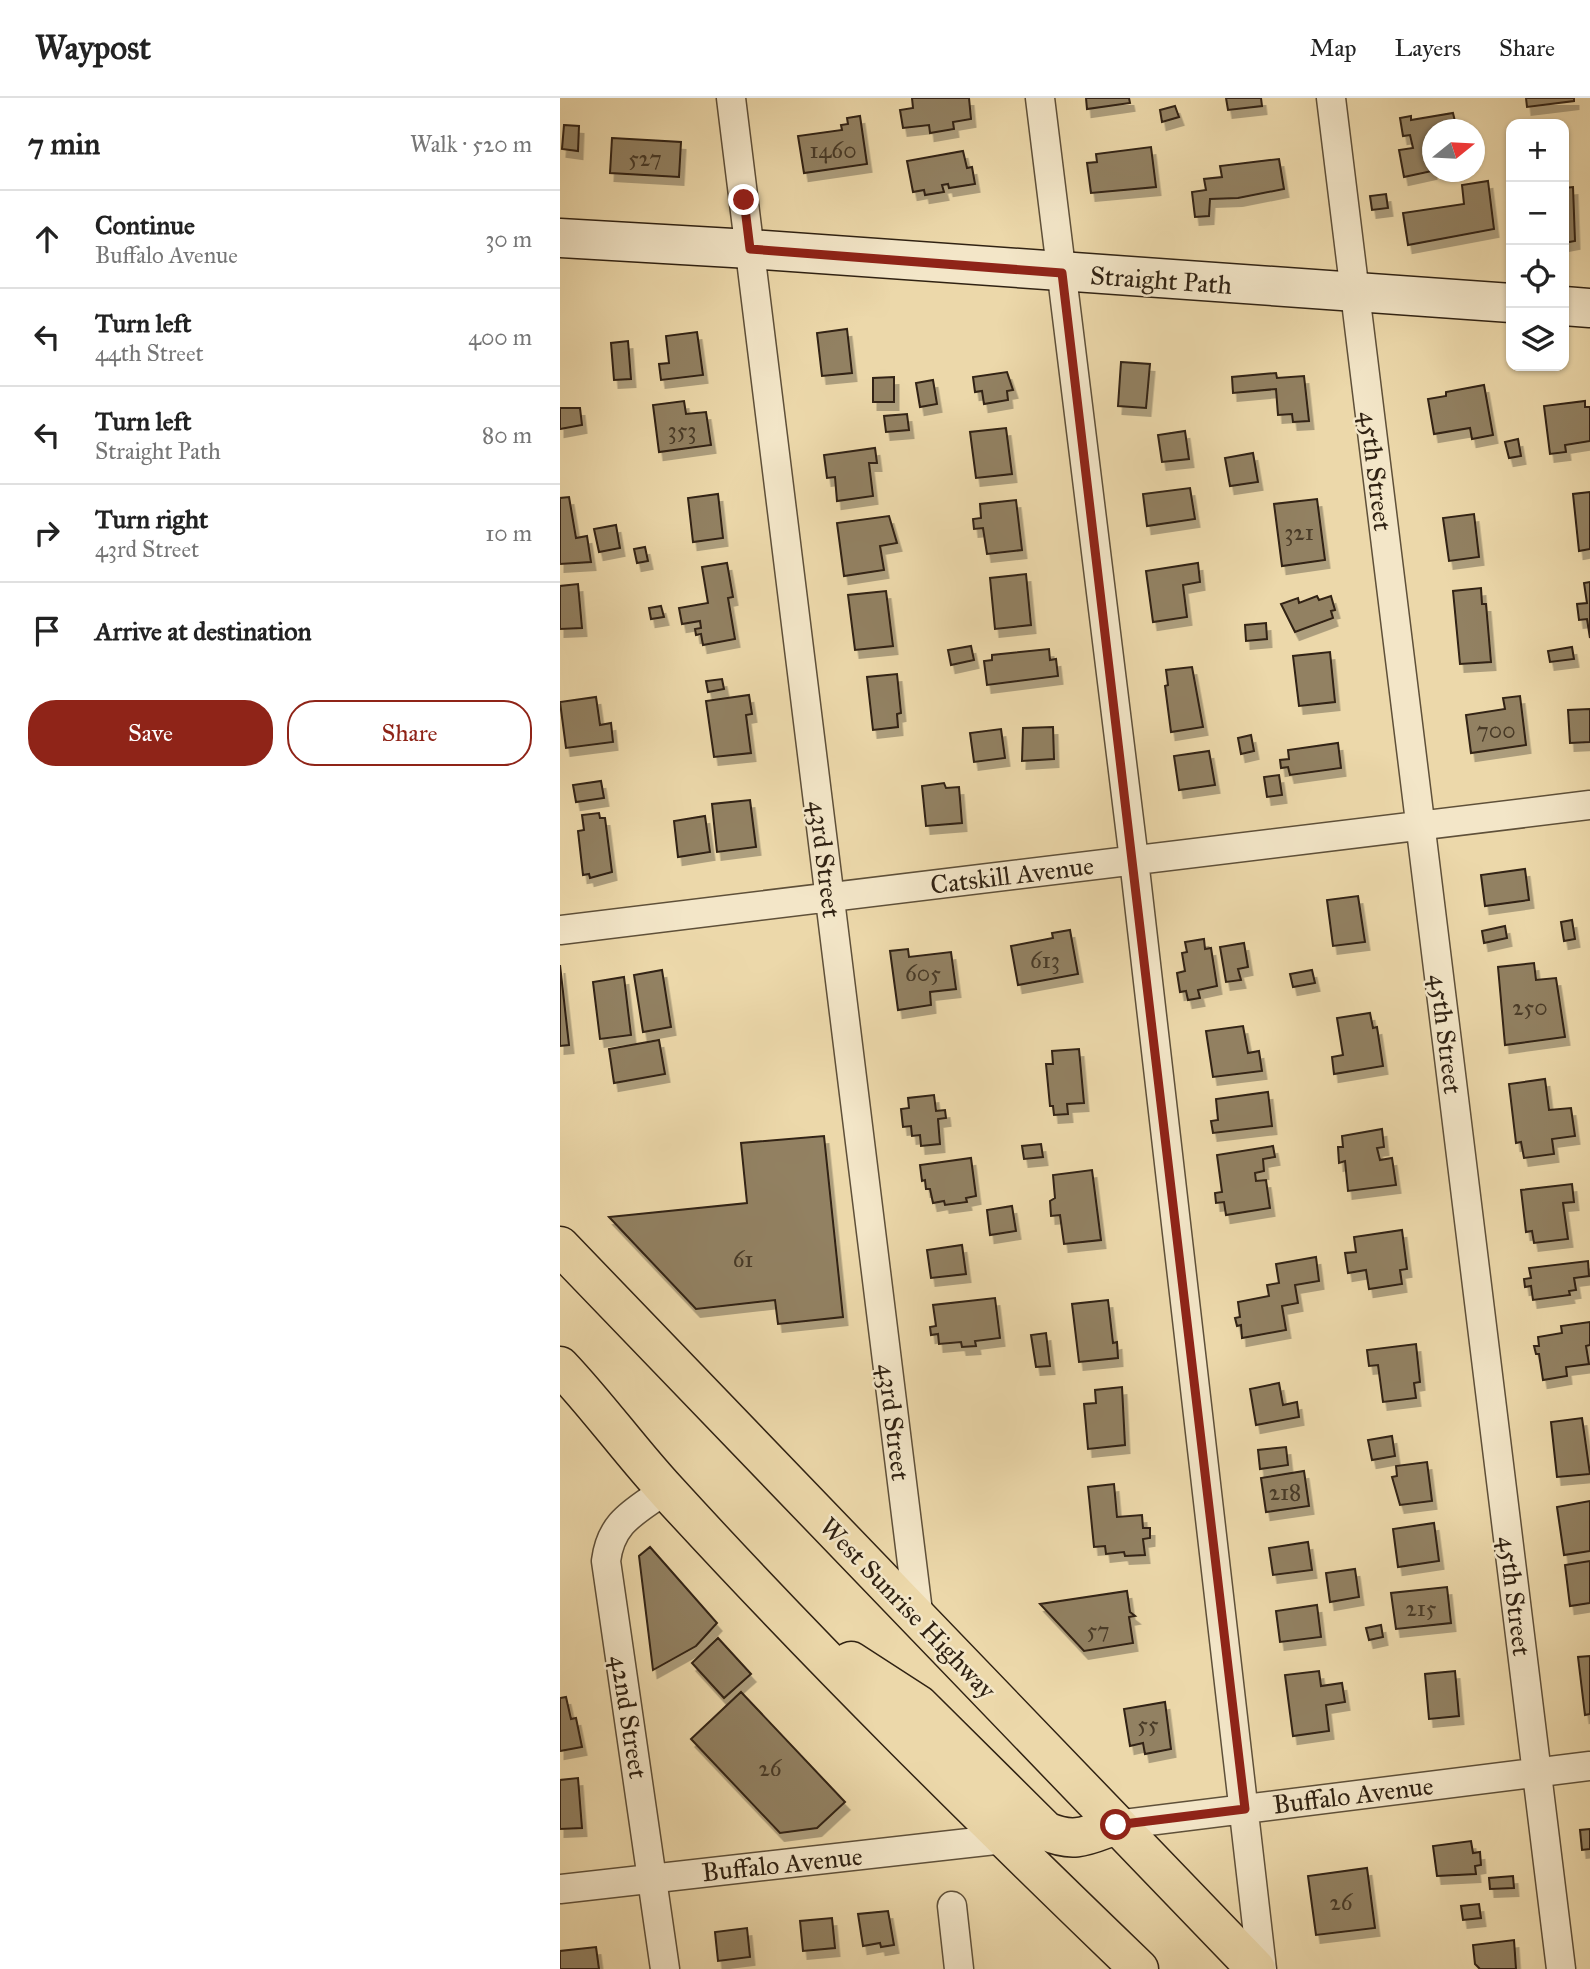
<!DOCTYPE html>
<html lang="en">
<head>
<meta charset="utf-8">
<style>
  :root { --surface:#fff; --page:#f2f2f2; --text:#222; --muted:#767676; --line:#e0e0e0; --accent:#8f2418 }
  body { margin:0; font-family:"IM FELL Great Primer",serif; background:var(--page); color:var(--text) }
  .controls { position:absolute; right:21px; top:21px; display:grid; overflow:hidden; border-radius:14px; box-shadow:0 2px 5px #0004 }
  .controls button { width:63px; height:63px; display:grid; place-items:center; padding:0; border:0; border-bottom:2px solid var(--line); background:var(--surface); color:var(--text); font:35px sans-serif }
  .compass { position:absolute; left:862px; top:21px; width:63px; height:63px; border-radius:50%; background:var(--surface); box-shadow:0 2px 5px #0004; rotate:72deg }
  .stop { position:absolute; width:21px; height:21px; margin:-16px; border:5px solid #8f2418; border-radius:50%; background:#fff }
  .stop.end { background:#8f2418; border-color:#fff; box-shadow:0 2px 7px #0008 }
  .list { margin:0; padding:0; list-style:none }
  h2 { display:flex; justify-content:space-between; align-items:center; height:91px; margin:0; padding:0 28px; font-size:30px }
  h2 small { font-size:23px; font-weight:400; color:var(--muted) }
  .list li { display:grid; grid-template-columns:46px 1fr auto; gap:21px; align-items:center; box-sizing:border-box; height:98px; padding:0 28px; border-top:2px solid var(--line) }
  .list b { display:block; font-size:26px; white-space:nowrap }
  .list p { margin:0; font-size:23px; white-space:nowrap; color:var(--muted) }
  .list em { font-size:23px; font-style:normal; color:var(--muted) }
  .actions { display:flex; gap:14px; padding:21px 28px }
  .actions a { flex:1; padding:16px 0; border:2px solid var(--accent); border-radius:28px; text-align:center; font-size:24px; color:var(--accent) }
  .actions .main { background:var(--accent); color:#fff }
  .icon { flex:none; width:38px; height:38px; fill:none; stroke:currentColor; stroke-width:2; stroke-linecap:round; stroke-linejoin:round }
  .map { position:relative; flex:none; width:1030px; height:1871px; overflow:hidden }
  header { display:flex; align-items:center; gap:42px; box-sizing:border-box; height:98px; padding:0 35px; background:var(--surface); border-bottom:2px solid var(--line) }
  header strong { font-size:33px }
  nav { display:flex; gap:38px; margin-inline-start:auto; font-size:24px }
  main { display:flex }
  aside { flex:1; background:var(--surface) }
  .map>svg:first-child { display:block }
</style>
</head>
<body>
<header>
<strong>Waypost</strong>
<nav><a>Map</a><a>Layers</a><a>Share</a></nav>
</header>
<main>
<aside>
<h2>7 min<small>Walk · 520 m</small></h2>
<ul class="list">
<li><svg class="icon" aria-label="ahead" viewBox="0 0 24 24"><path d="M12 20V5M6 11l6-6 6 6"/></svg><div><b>Continue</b><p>Buffalo Avenue</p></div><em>30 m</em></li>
<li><svg class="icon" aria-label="left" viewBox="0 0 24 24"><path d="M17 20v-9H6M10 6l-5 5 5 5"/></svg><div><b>Turn left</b><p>44th Street</p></div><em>400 m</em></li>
<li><svg class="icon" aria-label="left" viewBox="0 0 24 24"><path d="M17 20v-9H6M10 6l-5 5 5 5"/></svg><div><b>Turn left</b><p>Straight Path</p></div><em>80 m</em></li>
<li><svg class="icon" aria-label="right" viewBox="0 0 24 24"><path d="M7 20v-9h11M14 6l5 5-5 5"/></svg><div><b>Turn right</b><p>43rd Street</p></div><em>10 m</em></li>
<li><svg class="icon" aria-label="arrive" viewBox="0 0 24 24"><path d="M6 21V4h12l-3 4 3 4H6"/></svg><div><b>Arrive at destination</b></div></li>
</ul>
<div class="actions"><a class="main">Save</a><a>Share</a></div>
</aside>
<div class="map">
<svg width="1030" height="1871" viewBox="0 0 1030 1871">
  <defs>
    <filter id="shadow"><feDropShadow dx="4.5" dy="8" stdDeviation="0" flood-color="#0004"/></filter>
  </defs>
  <rect width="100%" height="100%" fill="#ecd8aa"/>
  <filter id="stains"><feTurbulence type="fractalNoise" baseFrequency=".00286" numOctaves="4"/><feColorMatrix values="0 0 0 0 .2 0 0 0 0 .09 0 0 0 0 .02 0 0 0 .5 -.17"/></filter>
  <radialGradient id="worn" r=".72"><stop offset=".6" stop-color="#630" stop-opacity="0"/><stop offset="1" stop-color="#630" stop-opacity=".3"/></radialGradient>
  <path fill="#928162" stroke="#302213" stroke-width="2" filter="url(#shadow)" d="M 352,0 L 409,0 L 411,21 L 393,24 L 394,31 L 370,35 L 369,27 L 343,30 L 340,12 L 353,10 Z
    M 526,0 L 569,0 L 570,5 L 527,11 Z
    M 666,0 L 701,0 L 702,8 L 668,12 Z
    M 966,0 L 1014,0 L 1014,3 L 967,9 Z
    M 615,8 L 619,19 L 602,24 L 600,12 Z
    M 893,15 L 897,32 L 872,32 L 872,73 L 844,79 L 839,52 L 853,50 L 850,37 L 843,38 L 840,20 L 851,18 L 851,22 Z
    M 300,18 L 307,66 L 244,75 L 238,38 L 282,32 L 281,27 L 288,26 L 287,20 Z
    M 4,27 L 19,28 L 18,53 L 2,51 Z
    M 52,40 L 121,44 L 119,79 L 50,75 Z
    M 591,49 L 596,89 L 531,95 L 527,65 L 537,64 L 536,56 Z
    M 403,53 L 407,70 L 412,69 L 415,86 L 389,90 L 388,86 L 382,87 L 384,94 L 365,97 L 364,92 L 353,94 L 347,63 Z
    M 719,61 L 724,91 L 678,100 L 650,101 L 649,118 L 635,119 L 632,94 L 646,92 L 644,81 L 662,79 L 660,68 Z
    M 928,83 L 934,131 L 848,147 L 843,115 L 904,106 L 902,87 Z
    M 1013,89 L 1015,143 L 1004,145 L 1004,90 Z
    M 826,96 L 828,110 L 812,112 L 810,98 Z
    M 287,231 L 292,275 L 262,278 L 257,235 Z
    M 137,234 L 143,277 L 101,282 L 99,266 L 109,265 L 106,238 Z
    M 68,243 L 71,281 L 54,282 L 51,245 Z
    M 561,264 L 590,266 L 586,310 L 558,308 Z
    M 447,274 L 453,292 L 447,293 L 448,302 L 424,306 L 422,293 L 415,294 L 413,279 Z
    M 716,275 L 717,280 L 744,278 L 749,323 L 733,324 L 732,316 L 718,317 L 716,291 L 673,295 L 672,279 Z
    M 334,279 L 334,304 L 313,304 L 313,280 Z
    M 373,282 L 377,306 L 360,309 L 356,285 Z
    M 924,287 L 933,337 L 912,341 L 910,330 L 874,336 L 868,301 L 886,298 L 886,294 Z
    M 124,303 L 126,316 L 146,314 L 151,347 L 99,354 L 93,307 Z
    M 1025,303 L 1025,309 L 1030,309 L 1030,343 L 1005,347 L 1006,354 L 990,356 L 984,308 Z
    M 0,310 L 20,310 L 22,327 L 0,331 Z
    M 347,316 L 349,332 L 326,334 L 324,318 Z
    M 446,330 L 452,376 L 416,380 L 410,334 Z
    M 625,333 L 629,361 L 602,364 L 598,337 Z
    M 958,341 L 961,358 L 949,360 L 945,344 Z
    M 315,350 L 317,365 L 309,365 L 313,398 L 277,403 L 275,379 L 267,380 L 264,357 Z
    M 693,355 L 698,384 L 670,388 L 665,360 Z
    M 630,390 L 635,421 L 587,428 L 583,396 Z
    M 1030,394 L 1030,451 L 1019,453 L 1013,396 Z
    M 158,396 L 163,440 L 133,444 L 128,400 Z
    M 9,399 L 16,440 L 27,438 L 31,464 L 0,466 L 0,400 Z
    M 757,401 L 765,462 L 722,468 L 714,406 Z
    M 456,402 L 462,452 L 427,456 L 423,430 L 414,431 L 413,421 L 421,420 L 420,406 Z
    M 914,416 L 919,459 L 889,463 L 883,420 Z
    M 329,418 L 337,445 L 320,448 L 324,472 L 284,478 L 277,425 Z
    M 56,427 L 60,450 L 39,454 L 34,431 Z
    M 85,449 L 88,463 L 77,465 L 74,451 Z
    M 167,465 L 173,499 L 168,500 L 175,541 L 143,547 L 141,536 L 136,537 L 135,531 L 141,530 L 140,523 L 122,526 L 119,510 L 148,505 L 142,469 Z
    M 638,465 L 640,484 L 623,487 L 627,519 L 593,524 L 586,473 Z
    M 466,476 L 471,527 L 435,531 L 430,480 Z
    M 1030,484 L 1030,540 L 1027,521 L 1019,522 L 1017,506 L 1027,505 L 1024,485 Z
    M 18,486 L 22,530 L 0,531 L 0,488 Z
    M 921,490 L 922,506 L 926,506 L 931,564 L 900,566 L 893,493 Z
    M 326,493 L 333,548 L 295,552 L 288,497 Z
    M 757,498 L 759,502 L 771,498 L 775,512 L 771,513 L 773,520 L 735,534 L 721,506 L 738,500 L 739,505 Z
    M 101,508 L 104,519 L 91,521 L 89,510 Z
    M 706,525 L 707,541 L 686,543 L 685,527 Z
    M 411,548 L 414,562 L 391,567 L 388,552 Z
    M 1012,549 L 1014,561 L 990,564 L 988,553 Z
    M 489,551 L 490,562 L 496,561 L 498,578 L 427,587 L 424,563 L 432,562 L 432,557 Z
    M 770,554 L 775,604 L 739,608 L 733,558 Z
    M 632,569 L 643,629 L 611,634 L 605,588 L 608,587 L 606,572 Z
    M 337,576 L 341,615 L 337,616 L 338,629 L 313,632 L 307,579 Z
    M 162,581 L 164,591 L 148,594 L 146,583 Z
    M 189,597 L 192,616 L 186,617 L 191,655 L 154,659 L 146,603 Z
    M 960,598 L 966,647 L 911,655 L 906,617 L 945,611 L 943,600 Z
    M 36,599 L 40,627 L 51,625 L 53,644 L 6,650 L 0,604 Z
    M 1030,611 L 1030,644 L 1010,645 L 1008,612 Z
    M 493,629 L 494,661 L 462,663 L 463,630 Z
    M 441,631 L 445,660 L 414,664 L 410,635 Z
    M 691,637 L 694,653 L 681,656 L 678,640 Z
    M 778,645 L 781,670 L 730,677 L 728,669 L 721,670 L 720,662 L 729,661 L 728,652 Z
    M 649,653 L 655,687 L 619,692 L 614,658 Z
    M 719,677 L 722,697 L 707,699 L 704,679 Z
    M 41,683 L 44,700 L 16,704 L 13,687 Z
    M 384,685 L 386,690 L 399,689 L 402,725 L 366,728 L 362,688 Z
    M 190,702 L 196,749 L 157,754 L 152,706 Z
    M 39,715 L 40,720 L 45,720 L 52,774 L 30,780 L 29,776 L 23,777 L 18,733 L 24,732 L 22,717 Z
    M 145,718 L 150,754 L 118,759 L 114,723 Z
    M 965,771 L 969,802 L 925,808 L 921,777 Z
    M 798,798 L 805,844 L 773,848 L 767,802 Z
    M 1012,822 L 1015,841 L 1004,843 L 1001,824 Z
    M 945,828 L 947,840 L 924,845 L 922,833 Z
    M 510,832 L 518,876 L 458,887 L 451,848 L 493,840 L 492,835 Z
    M 644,841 L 645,851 L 651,850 L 657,888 L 638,892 L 640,900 L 628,902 L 626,893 L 620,894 L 617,875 L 625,873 L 622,855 L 627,854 L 625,844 Z
    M 684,845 L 688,869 L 678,871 L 681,882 L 666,884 L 660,849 Z
    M 348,851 L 349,859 L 391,854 L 396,891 L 370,894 L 371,907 L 338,912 L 330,853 Z
    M 974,865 L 976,882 L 996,880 L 1005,939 L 945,947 L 938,869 Z
    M 0,867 L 9,947 L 0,948 Z
    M 102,872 L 111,929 L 83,934 L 74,877 Z
    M 752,872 L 755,885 L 733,889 L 730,876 Z
    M 64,879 L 71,937 L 40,941 L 33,884 Z
    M 810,915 L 813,930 L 817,929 L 823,968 L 774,976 L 772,959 L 783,957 L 777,920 Z
    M 683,928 L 688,955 L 699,953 L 702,973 L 653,979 L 646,933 Z
    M 99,942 L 105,976 L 54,985 L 49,951 Z
    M 519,951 L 524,1005 L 507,1006 L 508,1016 L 494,1017 L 493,1008 L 490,1008 L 486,966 L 493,966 L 492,953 Z
    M 985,981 L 989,1012 L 1011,1010 L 1015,1038 L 992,1041 L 994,1056 L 964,1060 L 961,1044 L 956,1045 L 949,986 Z
    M 708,994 L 712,1028 L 653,1035 L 651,1023 L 658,1022 L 656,1001 Z
    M 374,997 L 376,1013 L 385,1012 L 386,1020 L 378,1021 L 380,1046 L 361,1048 L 360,1037 L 352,1038 L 351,1028 L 343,1029 L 341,1011 L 349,1010 L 348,1000 Z
    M 822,1031 L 824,1049 L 817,1050 L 820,1062 L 832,1060 L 836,1087 L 788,1093 L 785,1063 L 779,1065 L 778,1049 L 783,1049 L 782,1038 Z
    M 264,1038 L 283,1219 L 218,1226 L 215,1202 L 136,1211 L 49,1119 L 187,1105 L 181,1045 Z
    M 481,1046 L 483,1059 L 464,1061 L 462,1048 Z
    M 713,1048 L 715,1059 L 703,1061 L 704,1073 L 695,1075 L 696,1083 L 706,1082 L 710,1110 L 666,1117 L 664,1104 L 656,1105 L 655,1095 L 662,1094 L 657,1057 Z
    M 411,1060 L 416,1098 L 406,1100 L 407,1104 L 385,1107 L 384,1103 L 373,1105 L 370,1091 L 366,1091 L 365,1082 L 362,1083 L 360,1067 Z
    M 532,1072 L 541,1142 L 504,1146 L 500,1117 L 491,1118 L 490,1103 L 495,1100 L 493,1077 Z
    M 1012,1086 L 1014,1104 L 1003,1105 L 1008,1141 L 974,1145 L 972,1133 L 966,1134 L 961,1092 Z
    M 452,1108 L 456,1133 L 430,1137 L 427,1112 Z
    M 842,1132 L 847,1171 L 840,1172 L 842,1186 L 809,1191 L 806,1172 L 788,1175 L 785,1155 L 796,1154 L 794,1139 Z
    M 402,1147 L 406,1176 L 371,1180 L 367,1152 Z
    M 756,1159 L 759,1183 L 735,1187 L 738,1205 L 722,1208 L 726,1232 L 682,1240 L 681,1227 L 677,1228 L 675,1220 L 680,1219 L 678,1204 L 709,1198 L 707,1187 L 719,1185 L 716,1166 Z
    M 1028,1163 L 1029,1178 L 1014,1180 L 1016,1192 L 1009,1193 L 1010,1197 L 973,1202 L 971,1188 L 965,1189 L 964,1181 L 971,1180 L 969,1170 Z
    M 435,1200 L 440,1240 L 415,1243 L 416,1248 L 402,1249 L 401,1244 L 379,1246 L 378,1236 L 371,1237 L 370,1229 L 376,1228 L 373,1207 Z
    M 548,1202 L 553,1245 L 557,1244 L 558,1260 L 519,1264 L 512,1206 Z
    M 1030,1224 L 1030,1247 L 1026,1248 L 1029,1266 L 1006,1269 L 1007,1278 L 983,1282 L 979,1256 L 976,1256 L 974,1248 L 979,1248 L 978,1239 L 1002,1235 L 1001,1228 Z
    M 486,1235 L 490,1268 L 476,1269 L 471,1237 Z
    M 856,1246 L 860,1284 L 854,1285 L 856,1300 L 823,1304 L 818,1267 L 809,1268 L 807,1252 Z
    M 719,1285 L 723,1307 L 737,1304 L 739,1319 L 696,1327 L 690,1291 Z
    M 562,1289 L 565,1347 L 528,1351 L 524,1306 L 536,1305 L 535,1292 Z
    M 1022,1320 L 1030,1376 L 997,1379 L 991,1324 Z
    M 832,1338 L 835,1358 L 812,1362 L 808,1342 Z
    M 726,1349 L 728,1367 L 700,1371 L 698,1352 Z
    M 867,1364 L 872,1403 L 840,1407 L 832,1379 L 837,1378 L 836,1368 Z
    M 744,1373 L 749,1408 L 706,1414 L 701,1380 Z
    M 554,1386 L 557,1419 L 582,1417 L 583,1430 L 590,1430 L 590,1440 L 583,1441 L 585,1457 L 565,1458 L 564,1454 L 546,1456 L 545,1448 L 534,1449 L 528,1389 Z
    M 1030,1403 L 1030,1453 L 1004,1457 L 997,1409 Z
    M 874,1425 L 879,1463 L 838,1469 L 833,1431 Z
    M 748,1444 L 752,1472 L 713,1477 L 709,1450 Z
    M 90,1449 L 157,1525 L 136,1548 L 93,1572 L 79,1458 Z
    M 1030,1463 L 1030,1505 L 1010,1508 L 1005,1467 Z
    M 795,1471 L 799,1499 L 770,1504 L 766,1475 Z
    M 887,1489 L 891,1525 L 836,1531 L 831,1495 Z
    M 567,1493 L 570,1514 L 575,1518 L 569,1519 L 573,1545 L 524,1553 L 480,1506 Z
    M 757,1507 L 761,1539 L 720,1544 L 716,1513 Z
    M 821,1527 L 823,1539 L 809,1542 L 806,1530 Z
    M 158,1540 L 191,1576 L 164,1600 L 132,1565 Z
    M 1030,1558 L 1030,1616 L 1025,1617 L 1018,1559 Z
    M 759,1573 L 761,1588 L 782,1585 L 785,1604 L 766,1607 L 769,1633 L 733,1638 L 725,1577 Z
    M 895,1573 L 899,1618 L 869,1621 L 865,1576 Z
    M 181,1594 L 285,1704 L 257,1730 L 220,1735 L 131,1641 Z
    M 6,1599 L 11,1621 L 16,1620 L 22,1649 L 0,1653 L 0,1600 Z
    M 605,1604 L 611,1651 L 585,1656 L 583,1645 L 570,1648 L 564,1611 Z
    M 18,1680 L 22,1730 L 0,1731 L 0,1682 Z
    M 1030,1731 L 1030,1751 L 1022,1752 L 1020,1732 Z
    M 911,1743 L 913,1755 L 920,1754 L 921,1767 L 915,1768 L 916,1776 L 877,1778 L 873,1748 Z
    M 807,1770 L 815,1830 L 756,1837 L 748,1778 Z
    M 953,1778 L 954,1790 L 930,1791 L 929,1780 Z
    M 919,1806 L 921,1820 L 903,1822 L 901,1808 Z
    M 328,1813 L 334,1847 L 321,1849 L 320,1845 L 303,1848 L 298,1816 Z
    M 272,1820 L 275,1850 L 243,1853 L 240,1823 Z
    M 187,1830 L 190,1859 L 158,1863 L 155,1834 Z
    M 954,1842 L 956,1871 L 920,1871 L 915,1866 L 913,1847 Z
    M 36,1849 L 39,1871 L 0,1871 L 0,1853 Z"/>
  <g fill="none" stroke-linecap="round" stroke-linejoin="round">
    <g stroke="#5f5039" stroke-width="31">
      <path id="street" d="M 171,0 L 359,1522
        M 480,0 L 574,762 L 702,1871
        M 771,0 L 1001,1871
        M 0,832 L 1030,707
        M 556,1727 L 1030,1668
        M 0,1791 L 444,1741
        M 392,1808 L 399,1871
        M 105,1871 L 46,1463 C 51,1423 75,1414 105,1392"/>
    </g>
    <g stroke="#302213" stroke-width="41">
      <path id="secondary" d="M 0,140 L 190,151 L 951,205
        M 1004,208 L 1030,210"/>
    </g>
    <g stroke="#302213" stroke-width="41">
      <path id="highway" d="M 0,1148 L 696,1871
        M 0,1268 C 38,1308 70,1353 107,1393 C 258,1558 418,1716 579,1871
        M 291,1563 L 359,1607 L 486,1733 C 515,1746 528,1737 556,1727"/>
    </g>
    <use href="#street" stroke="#f3e6c8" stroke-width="28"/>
    <use href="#secondary" stroke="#f3e6c8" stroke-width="38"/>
    <use href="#highway" stroke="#ecd8aa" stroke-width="38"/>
  </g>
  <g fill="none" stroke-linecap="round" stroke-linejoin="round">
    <path stroke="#8f2418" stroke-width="9" d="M 184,102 L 190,151 L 502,175 L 685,1711 L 556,1727"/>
  </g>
  <g text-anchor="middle" stroke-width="5" stroke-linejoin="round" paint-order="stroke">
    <g font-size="23" fill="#483a27">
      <text x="273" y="60">1460</text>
      <text x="85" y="68">527</text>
      <text x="122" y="340">353</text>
      <text x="739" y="442">321</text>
      <text x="936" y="640">700</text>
      <text x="485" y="870">613</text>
      <text x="363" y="883">605</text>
      <text x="970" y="917">250</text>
      <text x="183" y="1169">61</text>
      <text x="725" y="1402">218</text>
      <text x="861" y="1518">215</text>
      <text x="538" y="1540">57</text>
      <text x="588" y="1634">55</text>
      <text x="210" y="1678">26</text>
      <text x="781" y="1812">26</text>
    </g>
    <g font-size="26" fill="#302213" stroke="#f3e6c8">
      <text transform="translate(601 182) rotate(4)" y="9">Straight Path</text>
      <text transform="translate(816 373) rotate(83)" y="9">45th Street</text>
      <text transform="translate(265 761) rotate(83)" y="9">43rd Street</text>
      <text transform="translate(452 777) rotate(-7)" y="9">Catskill Avenue</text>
      <text transform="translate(886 936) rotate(83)" y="9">45th Street</text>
      <text transform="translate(334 1324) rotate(83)" y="9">43rd Street</text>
      <text transform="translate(955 1498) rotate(83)" y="9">45th Street</text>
      <text transform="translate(348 1510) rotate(46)" y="9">West Sunrise Highway</text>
      <text transform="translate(69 1619) rotate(81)" y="9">42nd Street</text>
      <text transform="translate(793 1697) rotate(-7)" y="9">Buffalo Avenue</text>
      <text transform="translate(222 1766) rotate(-6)" y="9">Buffalo Avenue</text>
    </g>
  </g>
  <rect width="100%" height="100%" filter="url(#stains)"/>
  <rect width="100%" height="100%" fill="url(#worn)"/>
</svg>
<div class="controls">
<button>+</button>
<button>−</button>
<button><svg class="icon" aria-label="locate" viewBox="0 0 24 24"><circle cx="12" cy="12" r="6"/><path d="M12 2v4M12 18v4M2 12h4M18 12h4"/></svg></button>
<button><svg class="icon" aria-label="layers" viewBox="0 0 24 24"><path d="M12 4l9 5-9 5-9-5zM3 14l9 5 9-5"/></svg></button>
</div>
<svg class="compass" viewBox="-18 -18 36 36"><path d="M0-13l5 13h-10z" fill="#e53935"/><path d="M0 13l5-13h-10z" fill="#767676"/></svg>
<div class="stop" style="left:556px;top:1727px"></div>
<div class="stop end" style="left:184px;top:102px"></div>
</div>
</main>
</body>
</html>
